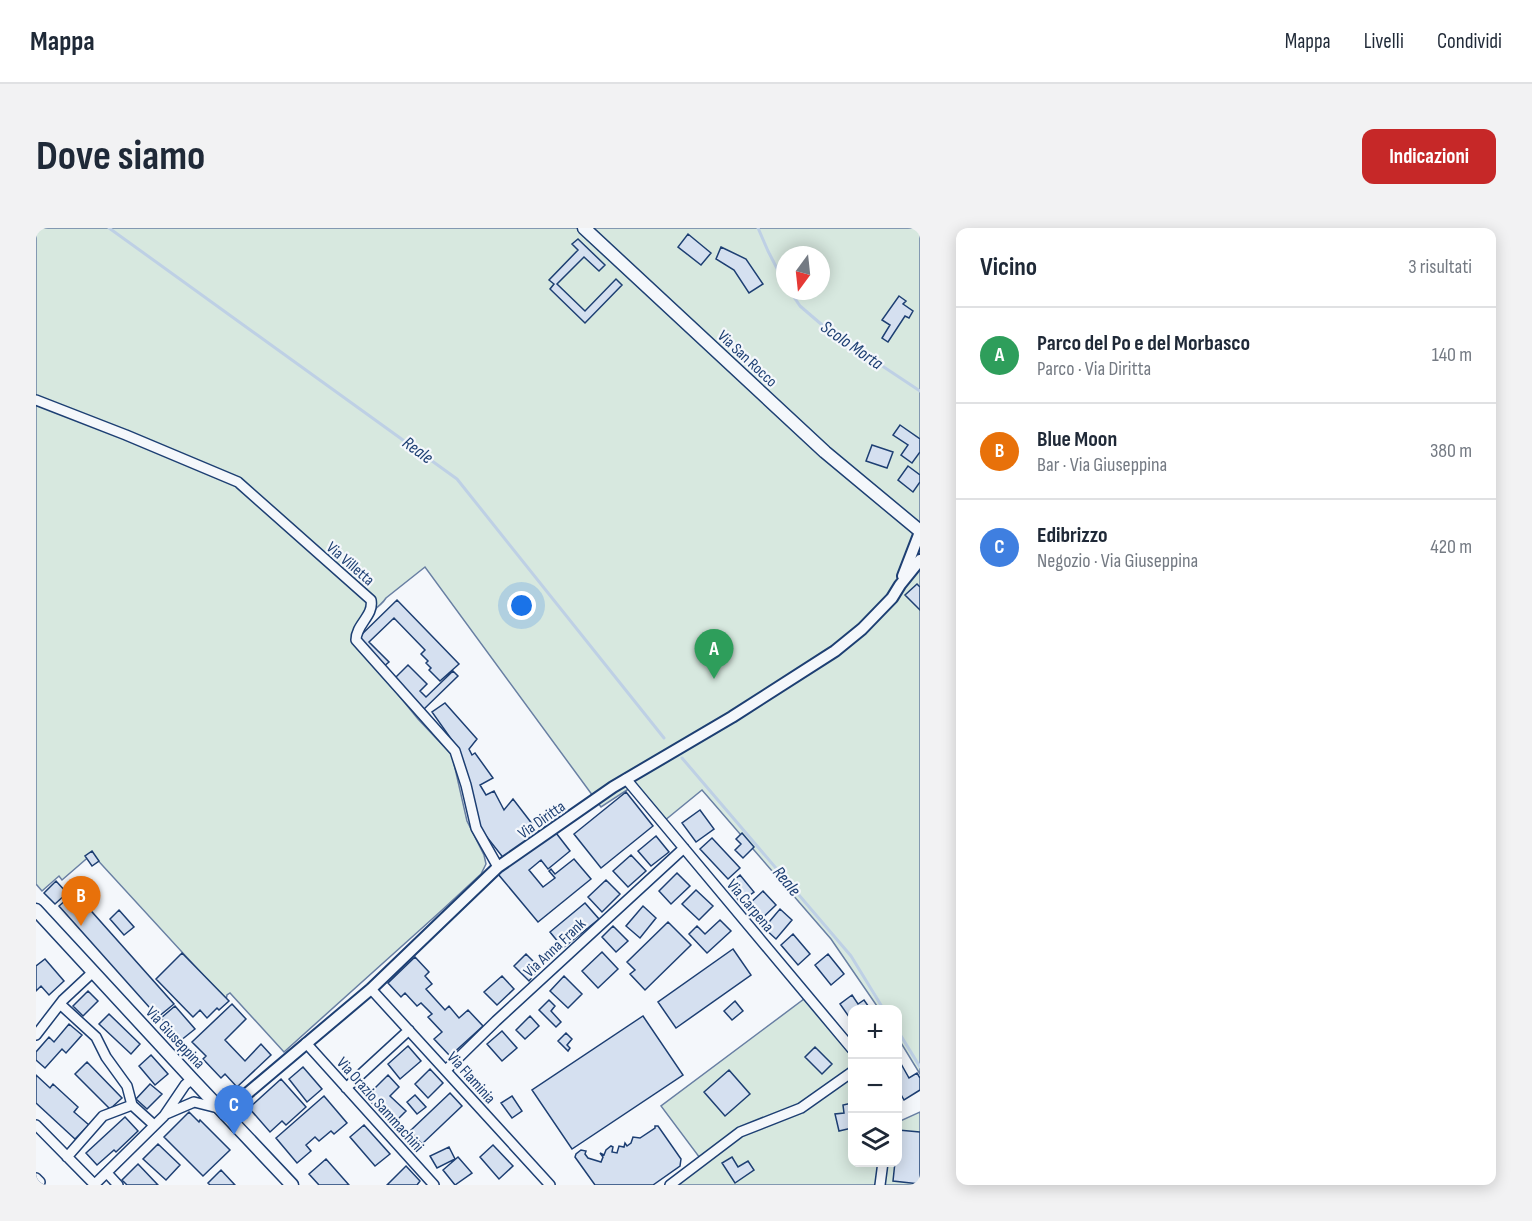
<!DOCTYPE html>
<html lang="it">
<head>
<meta charset="utf-8">
<style>
  :root { --surface:#fff; --page:#f2f2f3; --text:#1f2937; --muted:#747a83; --line:#e0e1e3; --accent:#c62828 }
  body { margin:0; font-family:"Sofia Sans Condensed",sans-serif; background:var(--page); color:var(--text) }
  .controls { position:absolute; right:18px; bottom:18px; display:grid; overflow:hidden; border-radius:12px; box-shadow:0 3px 15px #0003 }
  .controls button { width:54px; height:54px; display:grid; place-items:center; padding:0; border:0; border-bottom:2px solid var(--line); background:var(--surface); color:var(--text); font:30px sans-serif }
  .compass { position:absolute; left:740px; top:18px; width:54px; height:54px; border-radius:50%; background:var(--surface); box-shadow:0 3px 15px #0003; rotate:195deg }
  .you { position:absolute; left:486px; top:378px; width:21px; height:21px; margin:-15px; border:4px solid #fff; border-radius:50%; background:#1a73e8; box-shadow:0 0 0 9px #1a73e833 }
  .badge { display:grid; place-items:center; width:39px; height:39px; border-radius:50%; background:var(--accent); color:#fff; font-size:20px; font-weight:700 }
  .pin { position:absolute; translate:-50% -50px; filter:drop-shadow(0 2px 3px #0008) }
  .pin::after { content:''; position:absolute; top:32px; width:21px; height:18px; background:inherit; clip-path:polygon(0 0,100% 0,50% 100%) }
  .list { margin:0; padding:0; list-style:none }
  h2 { display:flex; justify-content:space-between; align-items:center; height:78px; margin:0; padding:0 24px; font-size:26px }
  h2 small { font-size:20px; font-weight:400; color:var(--muted) }
  .list li { display:grid; grid-template-columns:39px 1fr auto; gap:18px; align-items:center; box-sizing:border-box; height:96px; padding:0 24px; border-top:2px solid var(--line) }
  .list b { display:block; font-size:22px; white-space:nowrap }
  .list p { margin:0; font-size:20px; white-space:nowrap; color:var(--muted) }
  .list em { font-size:20px; font-style:normal; color:var(--muted) }
  .icon { flex:none; width:33px; height:33px; fill:none; stroke:currentColor; stroke-width:2; stroke-linecap:round; stroke-linejoin:round }
  .map { position:relative; flex:none; width:884px; height:957px; overflow:hidden; border-radius:12px }
  header { display:flex; align-items:center; gap:36px; box-sizing:border-box; height:84px; padding:0 30px; background:var(--surface); border-bottom:2px solid var(--line) }
  header strong { font-size:28px }
  nav { display:flex; gap:33px; margin-inline-start:auto; font-size:21px }
  .intro { display:flex; align-items:center; justify-content:space-between; box-sizing:border-box; height:144px; padding:0 36px }
  h1 { margin:0; font-size:42px }
  .button { padding:15px 27px; border-radius:12px; background:var(--accent); color:#fff; font-size:21px; font-weight:700 }
  main { display:flex; gap:36px; padding:0 36px }
  aside { flex:1; background:var(--surface); border-radius:12px; box-shadow:0 3px 15px #0003 }
  .map>svg:first-child { display:block }
</style>
</head>
<body>
<header>
<strong>Mappa</strong>
<nav><a>Mappa</a><a>Livelli</a><a>Condividi</a></nav>
</header>
<div class="intro"><h1>Dove siamo</h1><a class="button">Indicazioni</a></div>
<main>
<div class="map">
<svg width="884" height="957" viewBox="0 0 884 957">
  <rect width="100%" height="100%" fill="#f4f7fb"/>
  <path fill="#d7e8df" stroke="#687fa3" stroke-width="1.5" fill-rule="evenodd" d="M 0,0 L 884,0 L 884,846 L 862,810 L 862,782 L 843,781 L 795,711 L 666,562 L 628,593 L 597,558 L 565,579 L 389,339 L 350,370 C 341,385 314,391 317,411 L 382,491 L 416,527 L 431,593 L 448,627 L 450,636 L 445,646 L 405,683 L 248,824 L 194,765 L 191,767 L 190,772 L 56,626 L 26,652 L 23,648 L 6,663 L 0,656 ZM 749,27 L 785,27 L 785,63 L 749,63 Z
    M 772,768 L 816,820 L 816,934 L 862,934 L 862,894 L 884,884 L 884,957 L 634,957 L 667,934 L 625,878 Z"/>
  <g fill="none" stroke-linecap="round" stroke-linejoin="round">
    <path stroke="#bed0e5" stroke-width="3" d="M 73,0 L 421,251 L 628,510
      M 722,0 L 732,23 L 749,56
      M 754,63 L 764,78 L 792,102 L 884,163
      M 646,530 L 815,728 L 848,782
      M 862,803 L 884,839"/>
  </g>
  <path fill="#d5e0f0" stroke="#1d3f73" stroke-width="1.5" d="M 652,6 L 675,25 L 665,37 L 642,19 Z
    M 542,11 L 569,37 L 563,43 L 548,29 L 521,56 L 549,83 L 580,51 L 586,57 L 549,95 L 514,61 L 518,56 L 513,52 L 542,22 L 536,16 Z
    M 685,19 L 710,31 L 727,56 L 713,65 L 698,42 L 680,31 Z
    M 863,68 L 870,73 L 867,76 L 877,83 L 873,90 L 869,88 L 852,114 L 846,110 L 854,97 L 846,92 Z
    M 864,197 L 884,211 L 884,224 L 876,235 L 865,227 L 872,217 L 857,207 Z
    M 836,217 L 857,224 L 851,240 L 830,233 Z
    M 872,238 L 884,247 L 884,254 L 877,264 L 862,252 Z
    M 881,356 L 884,359 L 884,382 L 869,367 Z
    M 361,372 L 423,436 L 404,453 L 393,442 L 395,440 L 390,435 L 392,433 L 385,426 L 389,422 L 358,390 L 333,414 L 353,434 L 347,439 L 358,451 L 372,437 L 391,456 L 384,463 L 390,469 L 417,443 L 422,448 L 386,483 L 320,412 Z
    M 409,475 L 441,511 L 433,521 L 436,527 L 439,525 L 457,550 L 444,557 L 450,567 L 458,563 L 468,582 L 477,571 L 497,597 L 490,604 L 497,612 L 469,632 L 443,599 L 423,522 L 396,484 Z
    M 590,564 L 617,598 L 565,640 L 538,606 Z
    M 664,582 L 678,601 L 660,614 L 646,595 Z
    M 517,601 L 534,623 L 512,641 L 505,632 L 493,642 L 507,659 L 519,650 L 513,643 L 515,641 L 519,646 L 538,631 L 555,651 L 502,694 L 462,646 Z
    M 706,605 L 718,619 L 707,630 L 699,622 L 705,616 L 700,611 Z
    M 620,608 L 633,624 L 615,638 L 602,623 Z
    M 676,610 L 704,640 L 692,651 L 664,621 Z
    M 56,623 L 63,633 L 56,638 L 49,628 Z
    M 595,627 L 610,643 L 592,659 L 577,643 Z
    M 641,645 L 654,658 L 635,676 L 623,663 Z
    M 704,647 L 718,664 L 704,674 L 691,658 Z
    M 570,652 L 584,666 L 566,684 L 552,669 Z
    M 20,653 L 31,665 L 19,676 L 8,665 Z
    M 52,653 L 62,664 L 49,676 L 138,776 L 122,789 L 23,678 Z
    M 660,662 L 677,678 L 663,692 L 646,676 Z
    M 727,663 L 740,677 L 723,693 L 710,679 Z
    M 549,675 L 563,691 L 527,720 L 514,704 Z
    M 607,678 L 620,690 L 604,710 L 590,698 Z
    M 744,681 L 756,692 L 740,711 L 728,700 Z
    M 83,682 L 98,699 L 88,707 L 74,691 Z
    M 684,692 L 695,703 L 671,725 L 653,706 L 661,698 L 669,706 Z
    M 632,694 L 655,717 L 609,762 L 594,746 L 599,742 L 591,734 Z
    M 577,698 L 592,713 L 580,724 L 566,709 Z
    M 757,706 L 774,726 L 762,737 L 745,717 Z
    M 697,721 L 715,747 L 640,800 L 622,774 Z
    M 566,724 L 582,741 L 562,760 L 546,743 Z
    M 146,725 L 193,773 L 183,782 L 181,780 L 171,790 L 164,782 L 157,789 L 120,751 Z
    M 490,726 L 504,740 L 493,753 L 478,738 Z
    M 792,726 L 808,746 L 795,757 L 779,737 Z
    M 379,729 L 393,744 L 389,748 L 396,756 L 390,761 L 409,782 L 413,778 L 423,790 L 432,782 L 447,798 L 414,828 L 398,811 L 406,804 L 392,789 L 396,786 L 385,775 L 381,778 L 369,765 L 365,769 L 352,755 Z
    M 9,731 L 28,753 L 13,767 L 5,758 L 0,763 L 0,738 Z
    M 466,748 L 478,761 L 461,777 L 448,764 Z
    M 528,748 L 546,766 L 532,780 L 514,763 Z
    M 52,763 L 62,773 L 47,788 L 37,778 Z
    M 816,767 L 822,776 L 828,772 L 835,782 L 816,782 L 816,793 L 804,776 Z
    M 513,772 L 519,778 L 515,783 L 525,794 L 520,799 L 503,782 Z
    M 699,773 L 707,783 L 696,792 L 688,783 Z
    M 196,776 L 210,791 L 189,812 L 209,833 L 225,816 L 235,827 L 201,859 L 189,846 L 185,850 L 167,831 L 170,828 L 156,814 Z
    M 139,778 L 159,801 L 144,813 L 125,790 Z
    M 73,786 L 104,816 L 95,826 L 63,796 Z
    M 494,788 L 503,798 L 489,811 L 480,802 Z
    M 607,788 L 647,847 L 536,921 L 496,862 Z
    M 33,796 L 46,807 L 30,825 L 26,821 L 9,840 L 0,832 L 0,824 L 13,809 L 18,814 Z
    M 466,803 L 481,820 L 466,833 L 451,816 Z
    M 530,805 L 536,811 L 531,817 L 534,820 L 532,823 L 522,813 Z
    M 372,818 L 385,833 L 364,851 L 352,836 Z
    M 779,819 L 796,836 L 786,846 L 769,829 Z
    M 115,827 L 132,846 L 119,857 L 103,838 Z
    M 51,834 L 86,870 L 74,881 L 39,846 Z
    M 864,834 L 873,850 L 881,845 L 884,850 L 884,862 L 868,872 L 862,861 L 862,835 Z
    M 267,839 L 286,861 L 271,874 L 253,851 Z
    M 394,841 L 407,855 L 392,870 L 379,856 Z
    M 693,842 L 714,866 L 689,888 L 668,864 Z
    M 0,847 L 14,860 L 17,856 L 42,879 L 38,884 L 53,897 L 39,911 L 0,875 Z
    M 352,847 L 363,859 L 354,868 L 370,883 L 357,896 L 330,869 Z
    M 245,851 L 270,879 L 250,897 L 246,893 L 234,904 L 213,880 Z
    M 114,856 L 126,866 L 111,881 L 100,871 Z
    M 414,865 L 426,878 L 386,916 L 374,903 Z
    M 379,867 L 390,879 L 381,886 L 371,874 Z
    M 288,868 L 311,895 L 298,906 L 295,903 L 283,913 L 279,909 L 270,917 L 275,923 L 261,935 L 240,910 Z
    M 476,868 L 486,883 L 476,890 L 465,875 Z
    M 816,875 L 816,900 L 803,903 L 799,886 L 808,885 L 807,877 Z
    M 153,884 L 163,894 L 164,892 L 194,922 L 167,948 L 128,909 Z
    M 89,889 L 102,903 L 80,924 L 78,922 L 61,937 L 50,925 Z
    M 328,897 L 354,926 L 339,938 L 314,909 Z
    M 619,898 L 622,898 L 645,931 L 644,938 L 617,957 L 559,957 L 539,929 L 540,926 L 545,922 L 550,923 L 549,926 L 552,930 L 565,934 L 567,929 L 564,925 L 568,927 L 570,922 L 575,918 L 577,919 L 576,924 L 581,925 L 583,918 L 588,919 L 589,915 L 591,918 L 595,915 L 597,909 L 604,910 L 619,900 Z
    M 862,902 L 884,904 L 884,956 L 857,953 L 859,934 L 862,934 Z
    M 122,916 L 144,937 L 130,952 L 107,931 Z
    M 457,917 L 477,938 L 463,951 L 444,929 Z
    M 413,919 L 419,931 L 401,940 L 394,928 Z
    M 422,929 L 436,945 L 419,957 L 407,942 Z
    M 696,929 L 702,939 L 712,933 L 718,942 L 699,955 L 686,935 Z
    M 290,931 L 313,957 L 283,957 L 273,946 Z
    M 102,936 L 122,957 L 91,957 L 86,952 Z
    M 370,938 L 384,953 L 381,957 L 351,957 Z
    M 185,942 L 199,957 L 174,957 L 172,955 Z"/>
  <g fill="none" stroke-linecap="round" stroke-linejoin="round">
    <g stroke="#1d3f73" stroke-width="12">
      <path id="minor" d="M 0,172 L 90,207 L 202,254 L 335,372 C 338,388 320,396 320,412 L 419,523 L 430,557 L 440,600 L 462,639
        M 590,551 L 816,821
        M 335,761 L 514,957
        M 24,776 L 60,809 L 70,829 L 91,858 L 96,877 L 118,897
        M 0,807 L 27,772 L 57,744
        M 270,815 L 398,957
        M 410,842 L 460,793 L 648,620
        M 310,860 L 373,802
        M 130,886 L 158,874 L 182,880
        M 0,897 L 58,956
        M 31,929 L 67,888 L 96,877
        M 71,945 L 82,957
        M 0,950 L 4,954 L 1,957
        M 58,957 L 128,888 L 149,857 L 156,851
        M 634,957 L 704,904 L 765,880 L 816,844
        M 844,957 L 847,934"/>
    </g>
    <g stroke="#1d3f73" stroke-width="14">
      <path id="tertiary" d="M 867,348 L 884,304
        M 188,885 L 335,761 L 462,639 L 577,559 L 696,489 L 799,423 L 826,401 L 856,370 L 864,357 L 884,332"/>
    </g>
    <g stroke="#1d3f73" stroke-width="15">
      <path id="secondary" d="M 548,0 L 789,224 L 884,303
        M 0,682 L 156,851 L 256,957"/>
    </g>
    <use href="#minor" stroke="#f4f7fb" stroke-width="9"/>
    <use href="#tertiary" stroke="#f4f7fb" stroke-width="10"/>
    <use href="#secondary" stroke="#f4f7fb" stroke-width="12"/>
  </g>
  <g text-anchor="middle" stroke-width="4.5" stroke-linejoin="round" paint-order="stroke">
    <g font-size="16" fill="#1d3f73" stroke="#f4f7fb">
      <text transform="translate(712 130) rotate(43)" y="6">Via San Rocco</text>
      <text transform="translate(315 335) rotate(41)" y="6">Via Villetta</text>
      <text transform="translate(505 591) rotate(-35)" y="6">Via Diritta</text>
      <text transform="translate(715 677) rotate(50)" y="6">Via Carpena</text>
      <text transform="translate(518 719) rotate(-43)" y="6">Via Anna Frank</text>
      <text transform="translate(140 809) rotate(47)" y="6">Via Giuseppina</text>
      <text transform="translate(436 849) rotate(48)" y="6">Via Flaminia</text>
      <text transform="translate(345 876) rotate(48)" y="6">Via Orazio Sammachini</text>
    </g>
    <g font-size="18" font-style="italic" fill="#1d3f73" stroke="#f4f7fb">
      <text transform="translate(816 117) rotate(35)" y="6">Scolo Morta</text>
      <text transform="translate(382 222) rotate(36)" y="6">Reale</text>
      <text transform="translate(751 653) rotate(50)" y="6">Reale</text>
    </g>
  </g>
</svg>
<div class="controls">
<button>+</button>
<button>−</button>
<button><svg class="icon" aria-label="layers" viewBox="0 0 24 24"><path d="M12 4l9 5-9 5-9-5zM3 14l9 5 9-5"/></svg></button>
</div>
<svg class="compass" viewBox="-18 -18 36 36"><path d="M0-13l5 13h-10z" fill="#e53935"/><path d="M0 13l5-13h-10z" fill="#747a83"/></svg>
<div class="you"></div>
<div class="pin badge" style="left:678px;top:451px;background:#2e9e5b">A</div>
<div class="pin badge" style="left:45px;top:698px;background:#e8710a">B</div>
<div class="pin badge" style="left:198px;top:907px;background:#3f7fe0">C</div>
</div>
<aside>
<h2>Vicino<small>3 risultati</small></h2>
<ul class="list">
<li><span class="badge" style="background:#2e9e5b">A</span><div><b>Parco del Po e del Morbasco</b><p>Parco · Via Diritta</p></div><em>140 m</em></li>
<li><span class="badge" style="background:#e8710a">B</span><div><b>Blue Moon</b><p>Bar · Via Giuseppina</p></div><em>380 m</em></li>
<li><span class="badge" style="background:#3f7fe0">C</span><div><b>Edibrizzo</b><p>Negozio · Via Giuseppina</p></div><em>420 m</em></li>
</ul>
</aside>
</main>
</body>
</html>
